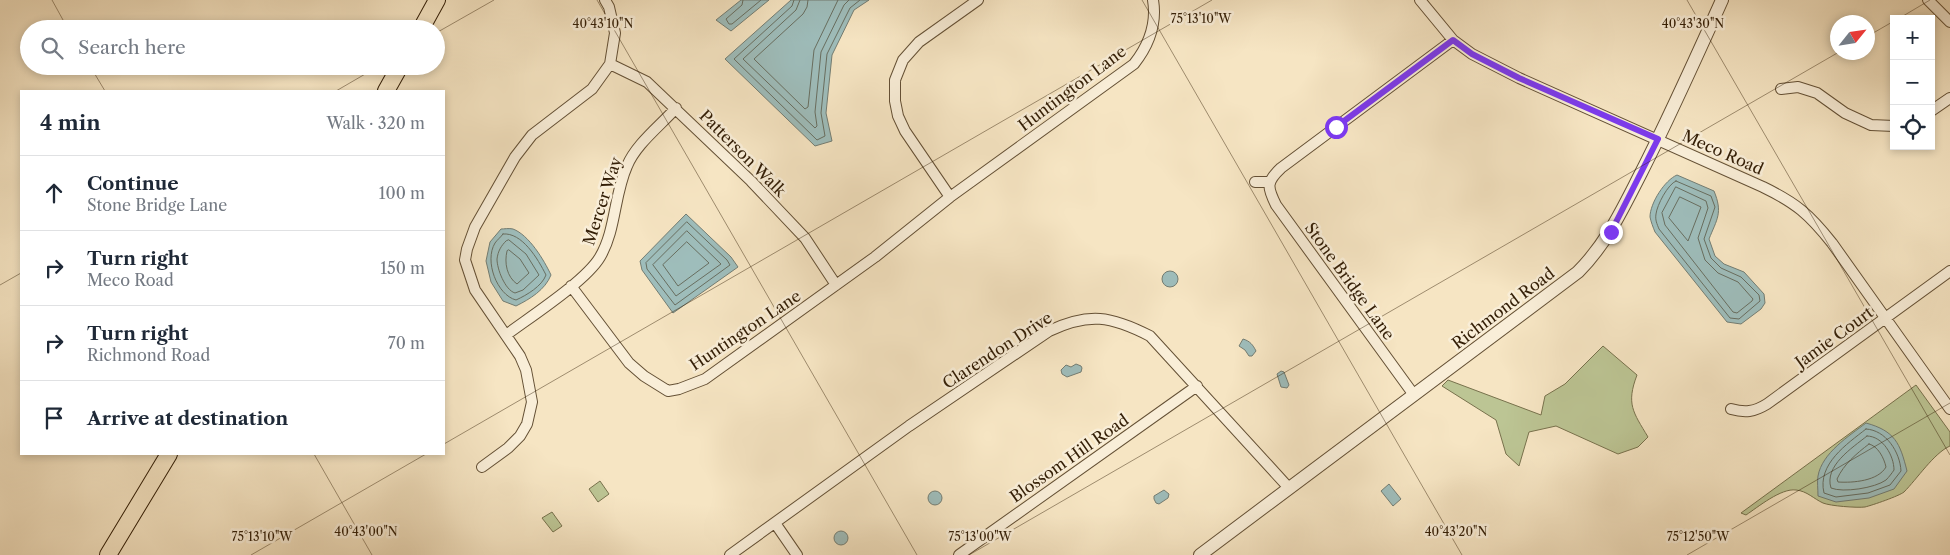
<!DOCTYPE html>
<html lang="en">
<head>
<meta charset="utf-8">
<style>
  :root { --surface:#fff; --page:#f6f6f7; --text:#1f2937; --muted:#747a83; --line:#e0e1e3 }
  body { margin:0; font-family:"Libre Caslon Text",serif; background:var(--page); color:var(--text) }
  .controls { position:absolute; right:15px; top:15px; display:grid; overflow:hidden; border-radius:0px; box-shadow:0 2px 8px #0003 }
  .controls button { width:45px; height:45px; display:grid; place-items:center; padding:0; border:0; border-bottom:1px solid var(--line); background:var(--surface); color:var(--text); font:25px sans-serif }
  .compass { position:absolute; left:1830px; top:15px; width:45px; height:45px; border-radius:50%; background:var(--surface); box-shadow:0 2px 8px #0003; rotate:60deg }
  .stop { position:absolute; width:15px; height:15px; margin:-11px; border:4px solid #7c3aed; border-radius:50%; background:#fff }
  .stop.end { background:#7c3aed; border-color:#fff; box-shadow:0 1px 5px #0008 }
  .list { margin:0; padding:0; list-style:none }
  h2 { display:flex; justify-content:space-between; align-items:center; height:65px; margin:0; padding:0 20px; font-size:21px }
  h2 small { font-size:16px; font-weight:400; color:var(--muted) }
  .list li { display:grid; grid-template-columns:32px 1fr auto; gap:15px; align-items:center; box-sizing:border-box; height:75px; padding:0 20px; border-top:1px solid var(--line) }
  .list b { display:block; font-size:19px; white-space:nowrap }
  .list p { margin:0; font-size:16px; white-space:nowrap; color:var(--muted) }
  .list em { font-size:16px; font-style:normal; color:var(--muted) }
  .icon { flex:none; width:28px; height:28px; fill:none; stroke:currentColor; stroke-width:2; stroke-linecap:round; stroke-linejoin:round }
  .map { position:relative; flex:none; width:1950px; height:555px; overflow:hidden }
  .search { position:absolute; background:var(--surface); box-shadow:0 2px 8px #0003; left:20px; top:20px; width:425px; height:55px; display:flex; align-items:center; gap:12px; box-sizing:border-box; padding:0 18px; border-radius:28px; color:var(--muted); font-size:19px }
  .panel { position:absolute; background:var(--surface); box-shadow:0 2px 8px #0003; left:20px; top:90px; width:425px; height:365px; border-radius:0px }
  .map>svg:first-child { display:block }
</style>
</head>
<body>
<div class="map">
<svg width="1950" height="555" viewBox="0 0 1950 555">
  <rect width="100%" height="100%" fill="#f6e5c3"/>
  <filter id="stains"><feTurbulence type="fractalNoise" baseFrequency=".004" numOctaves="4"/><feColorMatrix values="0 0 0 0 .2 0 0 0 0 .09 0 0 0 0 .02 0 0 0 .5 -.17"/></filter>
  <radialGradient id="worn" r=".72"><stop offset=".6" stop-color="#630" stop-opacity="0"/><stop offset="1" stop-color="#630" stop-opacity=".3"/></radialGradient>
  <path fill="#bcc594" stroke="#78724d" d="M 1603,346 L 1637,375 C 1626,404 1633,412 1648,437 L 1638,447 L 1618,454 L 1556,426 L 1529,432 L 1519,466 L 1506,454 L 1496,420 L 1442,386 L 1448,380 L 1541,415 L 1545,396 L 1565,384 Z
    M 1916,385 L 1950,432 L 1950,446 C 1934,453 1917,479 1904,492 C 1899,496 1873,505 1865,507 C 1857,508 1830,506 1823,503 C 1814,499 1807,491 1796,490 C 1781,488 1758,507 1746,515 L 1741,513 Z
    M 600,481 L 609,494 L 598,502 L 589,489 Z
    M 552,512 L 562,526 L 553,532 L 542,518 Z"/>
  <path fill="#9ebdbb" stroke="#737d73" d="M 741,0 L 769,0 L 731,31 L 716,20 Z
    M 791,0 L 869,0 L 854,10 L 832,55 L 826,113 L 832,141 L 815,146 L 725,59 Z
    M 1677,175 L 1714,191 C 1723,213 1717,219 1709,239 L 1715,256 L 1724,264 L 1744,272 L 1764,294 L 1765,303 L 1761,309 L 1741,324 L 1727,322 L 1655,232 C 1653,227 1651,222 1650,217 C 1650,203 1665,180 1677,175 Z
    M 686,214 L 731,257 L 738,267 L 673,313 L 642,270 L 640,261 Z
    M 501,229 C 504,229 509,228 513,229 C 529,235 544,260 551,275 C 545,290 530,299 516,306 L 503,301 L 491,282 L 486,261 L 490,242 Z
    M1162 279a8 8 0 1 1 16 0a8 8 0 1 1-16 0Z
    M 1243,339 C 1250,341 1253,345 1256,351 L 1252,356 L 1249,356 L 1245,350 L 1239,346 Z
    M 1076,364 L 1081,366 L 1082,368 L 1081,372 L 1067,377 L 1062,374 L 1061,370 L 1066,365 L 1071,367 Z
    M 1281,371 L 1284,372 L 1289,385 L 1287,388 L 1281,387 L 1277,374 Z
    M 1866,423 C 1895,431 1900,443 1907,471 L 1894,489 L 1869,498 L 1836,502 L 1818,496 C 1818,489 1817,482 1818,476 C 1822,453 1849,436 1866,423 Z
    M 1389,484 L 1401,499 L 1393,506 L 1381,491 Z
    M 1164,490 L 1169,494 L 1168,498 L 1159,504 L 1156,503 L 1154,499 L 1154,496 Z
    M928 498a7 7 0 1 1 14 0a7 7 0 1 1-14 0Z
    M834 538a7 7 0 1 1 14 0a7 7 0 1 1-14 0Z"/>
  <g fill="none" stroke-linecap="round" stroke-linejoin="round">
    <path stroke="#686e60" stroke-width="1" d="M 743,0 L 742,5 L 726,19 L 729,24 L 732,24 L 761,0
      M 794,0 L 792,6 L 734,59 L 817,140 L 825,136 L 821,113 L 827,54 L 850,8 L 860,0
      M 800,0 L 796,10 L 743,59 L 815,128 L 817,126 L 815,112 L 821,52 L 844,5 L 849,0
      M 808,0 L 807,7 L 803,14 L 754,59 L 805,109 L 808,107 L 814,50 L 838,0
      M 1676,181 L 1711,196 L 1715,207 L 1704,239 L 1711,258 L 1721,268 L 1741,277 L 1759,295 L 1760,301 L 1739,319 L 1730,318 L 1659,229 C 1657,224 1655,220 1656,214 C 1657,205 1668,184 1676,181 Z
      M 1676,187 L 1706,201 L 1708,208 L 1698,238 L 1705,260 L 1718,273 L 1738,282 L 1753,299 L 1752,301 L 1737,313 L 1733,312 L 1665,225 L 1662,213 Z
      M 1680,197 L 1701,207 L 1688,241 L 1669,218 Z
      M 687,222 L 727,260 L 730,265 L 675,305 L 647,269 L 646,263 Z
      M 687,231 L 721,264 L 676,296 L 653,265 Z
      M 503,234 C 522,232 538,259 546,275 C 542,286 527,295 516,300 C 497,295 484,261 495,243 C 497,240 501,237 503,234 Z
      M 509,240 L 526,254 L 539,275 L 523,290 L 515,293 C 505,290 497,269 497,259 C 498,251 501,246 506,241 Z
      M 687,242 L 709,263 L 678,286 L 663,265 Z
      M 509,250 L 520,259 L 529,273 L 517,284 C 507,277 504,263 507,251 Z
      M 1866,429 C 1886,430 1900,452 1901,471 L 1890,485 L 1868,493 L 1836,497 L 1824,493 C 1817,464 1847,444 1866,429 Z
      M 1867,436 C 1883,436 1894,456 1894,470 C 1892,473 1889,477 1886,480 C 1875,488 1843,493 1831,488 C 1824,466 1852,448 1867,436 Z
      M 1869,444 C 1878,446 1884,458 1886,467 C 1878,481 1853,483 1838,482 L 1837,479 C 1844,464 1856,454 1869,444 Z"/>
    <g stroke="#645035" stroke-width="12">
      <path id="minor" d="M 1420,0 L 1453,40 L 1472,54 L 1519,78 L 1763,187 C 1796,203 1809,214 1832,243 L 1950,409
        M 1928,0 L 1950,22
        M 610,64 L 647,82 L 751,181 L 805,238 L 836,285
        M 1781,89 L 1798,87 L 1817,93 L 1845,113 L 1871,125 L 1894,126
        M 1931,111 L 1950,98
        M 1255,182 L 1270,182
        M 950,197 L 905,131 L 898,116 L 895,101 L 895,80 L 903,60 L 919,42 L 978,0
        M 571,286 L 629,363 L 644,376 L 668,391 L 679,389 L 705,379 L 875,257 L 950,197 L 1134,64 C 1149,45 1157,24 1153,0
        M 506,335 C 530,317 586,281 600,257 C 616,230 614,195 627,166 C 636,144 660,126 676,108
        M 1414,395 L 1276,205 C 1267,187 1266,182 1281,168 L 1453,40
        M 1731,409 C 1745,413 1754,412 1767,404 L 1950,271
        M 482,467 L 508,448 L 520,436 L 527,424 L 532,402 L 526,370 L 520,356 L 475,290 L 465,260 L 467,249 L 475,227 L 515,157 L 532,135 L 592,89 L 610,64 L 615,33 L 609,7 L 605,0
        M 775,523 L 797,555
        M 730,555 L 909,426 L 1049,331 C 1089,312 1111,316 1150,336 L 1289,488
        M 959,555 L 1197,386"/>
    </g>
    <g stroke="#645035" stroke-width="14">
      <path id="tertiary" d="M 1200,555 L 1578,272 C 1607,243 1623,208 1641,173 C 1670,116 1696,58 1722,0"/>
    </g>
    <g stroke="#331e06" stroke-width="18">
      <path id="primary" d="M 421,29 L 437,0
        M 386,91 L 400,66
        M 108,555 L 169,454"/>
    </g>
    <use href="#minor" stroke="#f9eed8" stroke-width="10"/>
    <use href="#tertiary" stroke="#f9eed8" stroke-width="12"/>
    <use href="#primary" stroke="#f6e5c3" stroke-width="16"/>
  </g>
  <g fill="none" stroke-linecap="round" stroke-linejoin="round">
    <path stroke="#7c3aed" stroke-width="6" d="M 1336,127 L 1453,40 L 1472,54 L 1519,78 L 1658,139 L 1611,232"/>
  </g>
  <path fill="none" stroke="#331e06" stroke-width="1" stroke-opacity="0.45" d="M 52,0 L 68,29M 597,0 L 917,555M 1142,0 L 1462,555M 1687,0 L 1950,455M 1898,19 L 1930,0M 436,33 L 494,0M 1868,36 L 1894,21M 90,66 L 105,91M 336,91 L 379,66M 0,285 L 21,273M 444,444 L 1212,0M 314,454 L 372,555M 251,555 L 426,454M 969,555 L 1839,52M 1687,555 L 1950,403"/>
  <g text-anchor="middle" stroke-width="5" stroke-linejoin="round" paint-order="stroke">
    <g font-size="16" fill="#331e06" stroke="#f9eed8">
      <text transform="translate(1072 88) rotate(-37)" y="6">Huntington Lane</text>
      <text transform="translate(1723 152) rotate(24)" y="6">Meco Road</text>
      <text transform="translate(743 153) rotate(45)" y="6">Patterson Walk</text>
      <text transform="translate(602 201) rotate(-72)" y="6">Mercer Way</text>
      <text transform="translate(1350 281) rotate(54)" y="6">Stone Bridge Lane</text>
      <text transform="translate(1503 308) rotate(-37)" y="6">Richmond Road</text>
      <text transform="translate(745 330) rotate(-34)" y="6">Huntington Lane</text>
      <text transform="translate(1834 337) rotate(-36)" y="6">Jamie Court</text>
      <text transform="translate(997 350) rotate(-33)" y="6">Clarendon Drive</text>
      <text transform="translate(1069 458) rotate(-35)" y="6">Blossom Hill Road</text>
    </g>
  </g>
  <g font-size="12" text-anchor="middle" fill="#331e06" stroke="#f9eed8" stroke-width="5" stroke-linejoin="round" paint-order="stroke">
    <text x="1201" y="23">75°13'10"W</text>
    <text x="603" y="28">40°43'10"N</text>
    <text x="1693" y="28">40°43'30"N</text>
    <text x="366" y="536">40°43'00"N</text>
    <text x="1456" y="536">40°43'20"N</text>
    <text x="262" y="541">75°13'10"W</text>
    <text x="980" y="541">75°13'00"W</text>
    <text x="1698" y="541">75°12'50"W</text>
  </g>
  <rect width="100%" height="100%" filter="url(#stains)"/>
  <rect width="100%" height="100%" fill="url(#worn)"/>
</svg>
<div class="controls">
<button>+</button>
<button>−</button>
<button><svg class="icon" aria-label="locate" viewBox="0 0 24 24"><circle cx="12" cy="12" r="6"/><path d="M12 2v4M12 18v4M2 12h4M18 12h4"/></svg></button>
</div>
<svg class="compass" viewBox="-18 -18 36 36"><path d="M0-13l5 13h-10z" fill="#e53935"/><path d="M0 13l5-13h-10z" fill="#747a83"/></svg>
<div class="stop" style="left:1336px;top:127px"></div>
<div class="stop end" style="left:1611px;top:232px"></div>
<div class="search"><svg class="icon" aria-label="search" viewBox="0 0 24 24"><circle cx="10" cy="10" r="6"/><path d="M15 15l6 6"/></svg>Search here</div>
<section class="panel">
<h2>4 min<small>Walk · 320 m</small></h2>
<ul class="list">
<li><svg class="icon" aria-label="ahead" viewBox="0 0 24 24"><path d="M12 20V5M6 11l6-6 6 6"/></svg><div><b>Continue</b><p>Stone Bridge Lane</p></div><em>100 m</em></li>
<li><svg class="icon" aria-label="right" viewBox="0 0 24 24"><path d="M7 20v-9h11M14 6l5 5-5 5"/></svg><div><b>Turn right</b><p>Meco Road</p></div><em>150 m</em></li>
<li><svg class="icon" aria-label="right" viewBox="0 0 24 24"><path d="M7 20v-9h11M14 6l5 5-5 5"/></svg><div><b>Turn right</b><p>Richmond Road</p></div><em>70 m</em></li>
<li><svg class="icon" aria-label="arrive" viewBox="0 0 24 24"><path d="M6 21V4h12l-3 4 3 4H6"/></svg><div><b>Arrive at destination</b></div></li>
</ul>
</section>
</div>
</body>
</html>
